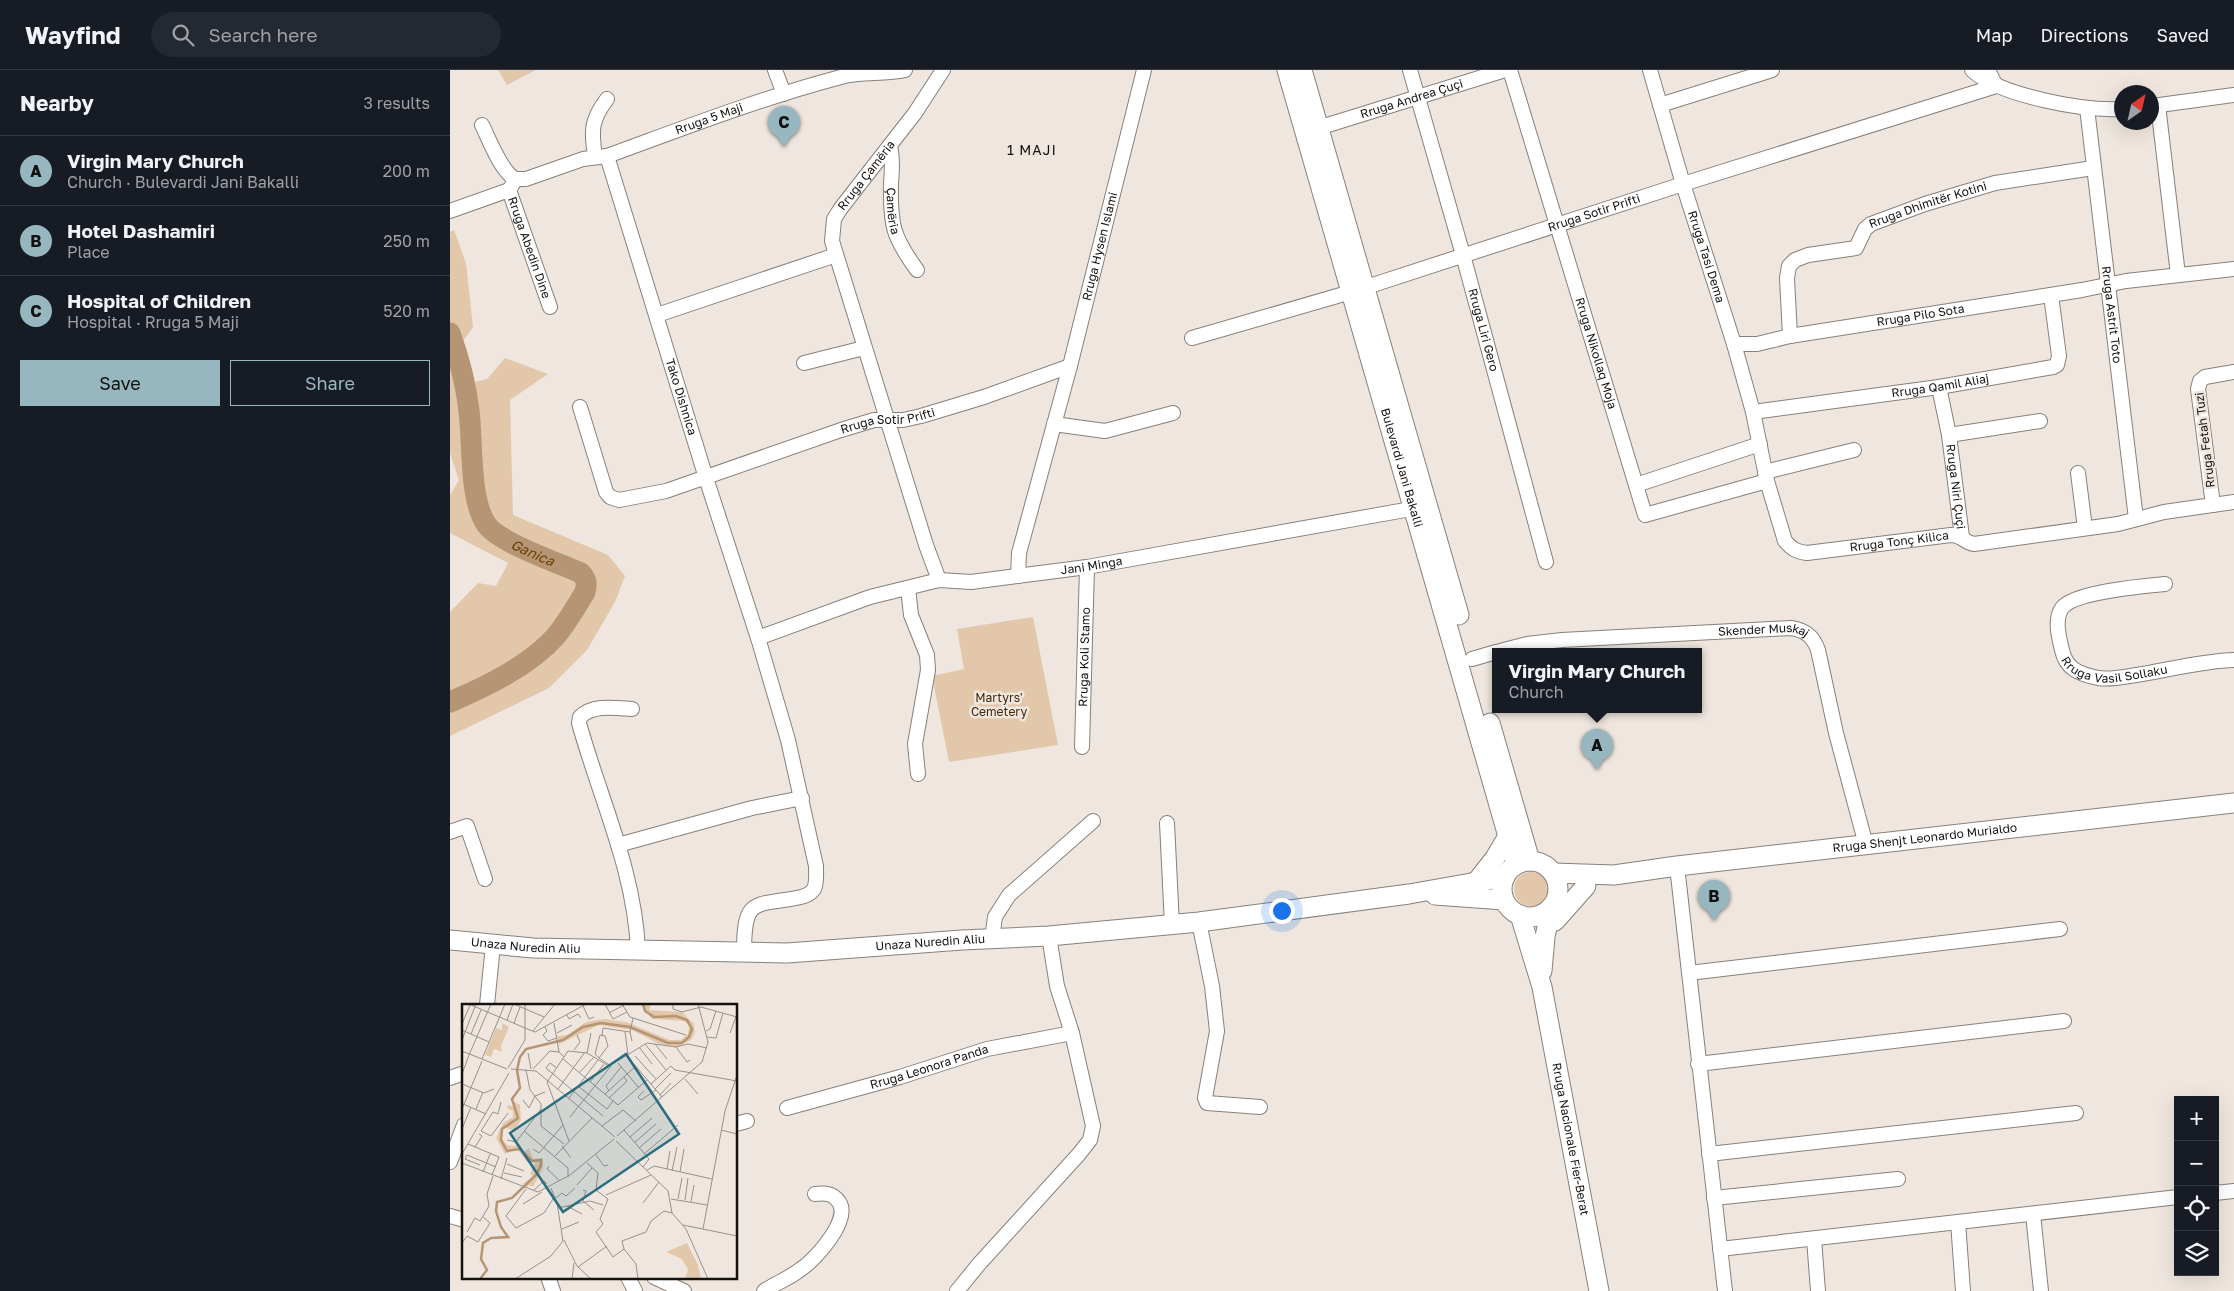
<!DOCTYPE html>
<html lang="en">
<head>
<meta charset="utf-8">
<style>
  :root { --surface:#171b24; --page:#242831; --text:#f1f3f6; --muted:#9ea1a6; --line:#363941; --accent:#97b7c0 }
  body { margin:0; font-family:"Golos Text",sans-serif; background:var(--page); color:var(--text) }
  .controls { position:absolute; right:15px; bottom:15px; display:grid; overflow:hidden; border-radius:0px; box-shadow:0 5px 20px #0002 }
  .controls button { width:45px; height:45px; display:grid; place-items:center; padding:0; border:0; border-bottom:1px solid var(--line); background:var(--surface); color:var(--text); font:25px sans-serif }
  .compass { position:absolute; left:1664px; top:15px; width:45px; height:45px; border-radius:50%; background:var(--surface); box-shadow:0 5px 20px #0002; rotate:34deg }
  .you { position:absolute; left:831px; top:840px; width:18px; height:18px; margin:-12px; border:4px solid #fff; border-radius:50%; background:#1a73e8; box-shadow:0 0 0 8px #1a73e833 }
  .badge { display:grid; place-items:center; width:32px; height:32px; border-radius:50%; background:var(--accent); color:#111; font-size:16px; font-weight:700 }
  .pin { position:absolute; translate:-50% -41px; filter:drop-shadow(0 1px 2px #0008) }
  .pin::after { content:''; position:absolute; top:26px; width:18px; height:15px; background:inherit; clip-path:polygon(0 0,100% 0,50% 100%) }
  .popup { position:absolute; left:1042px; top:578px; width:210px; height:65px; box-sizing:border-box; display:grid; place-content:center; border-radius:0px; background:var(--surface); filter:drop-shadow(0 1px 4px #0005); font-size:16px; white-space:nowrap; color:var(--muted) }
  .popup b { font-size:19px; color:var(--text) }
  .popup::after { content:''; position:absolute; left:50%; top:100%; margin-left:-10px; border:10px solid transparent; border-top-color:var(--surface) }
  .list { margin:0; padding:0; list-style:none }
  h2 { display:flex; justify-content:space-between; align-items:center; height:65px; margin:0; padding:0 20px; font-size:21px }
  h2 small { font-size:16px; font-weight:400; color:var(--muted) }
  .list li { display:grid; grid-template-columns:32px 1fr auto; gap:15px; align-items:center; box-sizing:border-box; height:70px; padding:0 20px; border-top:1px solid var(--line) }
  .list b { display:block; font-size:19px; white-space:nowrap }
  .list p { margin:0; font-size:16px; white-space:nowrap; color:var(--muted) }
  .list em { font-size:16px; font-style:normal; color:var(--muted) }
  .actions { display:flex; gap:10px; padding:15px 20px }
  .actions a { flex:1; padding:11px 0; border:1px solid var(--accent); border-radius:0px; text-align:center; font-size:18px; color:var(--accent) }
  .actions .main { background:var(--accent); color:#111 }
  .icon { flex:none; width:28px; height:28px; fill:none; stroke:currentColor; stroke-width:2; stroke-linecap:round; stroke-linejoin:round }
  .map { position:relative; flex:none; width:1784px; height:1221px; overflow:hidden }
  header { display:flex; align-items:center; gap:30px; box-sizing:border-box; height:70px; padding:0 25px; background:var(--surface); border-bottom:1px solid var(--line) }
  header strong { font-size:24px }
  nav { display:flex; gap:28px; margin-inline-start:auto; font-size:18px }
  .search { width:350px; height:45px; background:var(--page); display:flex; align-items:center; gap:12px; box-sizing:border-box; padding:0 18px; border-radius:28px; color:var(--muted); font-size:19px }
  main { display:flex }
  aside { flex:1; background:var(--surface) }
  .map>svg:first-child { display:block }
</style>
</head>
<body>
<header>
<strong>Wayfind</strong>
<div class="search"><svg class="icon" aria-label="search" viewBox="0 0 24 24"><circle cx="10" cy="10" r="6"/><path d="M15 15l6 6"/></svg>Search here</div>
<nav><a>Map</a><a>Directions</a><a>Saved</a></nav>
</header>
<main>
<aside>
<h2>Nearby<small>3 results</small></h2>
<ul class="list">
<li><span class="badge">A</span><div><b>Virgin Mary Church</b><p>Church · Bulevardi Jani Bakalli</p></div><em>200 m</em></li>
<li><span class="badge">B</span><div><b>Hotel Dashamiri</b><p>Place</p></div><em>250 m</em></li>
<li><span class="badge">C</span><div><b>Hospital of Children</b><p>Hospital · Rruga 5 Maji</p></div><em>520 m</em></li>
</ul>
<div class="actions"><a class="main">Save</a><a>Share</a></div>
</aside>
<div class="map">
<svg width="1784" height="1221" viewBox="0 0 1784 1221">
  <rect width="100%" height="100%" fill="#efe7df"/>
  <path fill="#e3c7aa" d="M 48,0 L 86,0 L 57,15 Z
    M 4,160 L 16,193 L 23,257 L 5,283 L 12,315 L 37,309 L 55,288 L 98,304 L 60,330 L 63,445 L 158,485 L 175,506 L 165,532 L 137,580 L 99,618 L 0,666 L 0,542 L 28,513 L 46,516 L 58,493 L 0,463 L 0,425 L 9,410 L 0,383 L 0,162 Z
    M 583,547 L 608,675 L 499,692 L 482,606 L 514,599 L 507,559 Z
    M1064 819a17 17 0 1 1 34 0a17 17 0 1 1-34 0Z"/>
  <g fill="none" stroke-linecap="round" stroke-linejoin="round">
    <path stroke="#b59574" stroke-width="21" id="s1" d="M 0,263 C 9,288 16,314 19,341 C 23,372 19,428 36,454 C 49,473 109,493 131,503 C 137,510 137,514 135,522 C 126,537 117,553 105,567 C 79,596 35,617 0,632"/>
    <g stroke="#888079" stroke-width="16">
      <g id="minor">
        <path d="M 325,0 L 334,24"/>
        <path id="s2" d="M 960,0 L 1013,185 L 1096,492"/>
        <path id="s3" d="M 1060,0 L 1195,445 L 1317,411"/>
        <path id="s4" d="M 1200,0 L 1233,114 L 1284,274 L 1303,342 L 1317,411 L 1335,471 C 1342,479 1347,482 1357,483 L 1501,465 C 1512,465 1515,473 1524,474 L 1668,454 L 1714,442 L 1784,432"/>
        <path d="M 1522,0 C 1550,26 1633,41 1672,39"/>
        <path d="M 1210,35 L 1322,0"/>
        <path d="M 1708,35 L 1728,205"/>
        <path d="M 1702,36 L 1784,25"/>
        <path id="s5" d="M 1637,38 L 1686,449"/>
        <path d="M 32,55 C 39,69 52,104 66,109"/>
        <path id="s6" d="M 868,58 L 1055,0"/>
        <path id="s7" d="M 440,75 C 443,88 442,101 441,114 C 440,155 443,167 467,200"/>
        <path d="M 145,86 C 141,61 141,50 157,29"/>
        <path id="s8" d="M 157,86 L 256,408 L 308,568 L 338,670 L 366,796 C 366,803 367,813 364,819 C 361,823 356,826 351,827 C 304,837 294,825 294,883"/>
        <path id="s9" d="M 59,120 L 100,237"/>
        <path id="s10" d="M 0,141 L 59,120 L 66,109 L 76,109 L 133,89 L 157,86 C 234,58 311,28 391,7 C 412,1 434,5 455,0"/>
        <path d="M 207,245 L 386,185"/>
        <path id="s11" d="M 1340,266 L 1337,208 L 1339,196 L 1345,190 L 1358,185 L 1406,178 L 1415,159 L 1421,154 L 1475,134 L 1545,113 L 1643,98"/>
        <path id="s12" d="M 742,268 L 901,222 L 1233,114 L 1546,16 L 1538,0"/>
        <path id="s13" d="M 1284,274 L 1307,274 L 1340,266 L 1632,220 L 1676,211 L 1784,199"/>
        <path d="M 354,293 L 414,278"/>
        <path id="s14" d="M 1489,317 L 1499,365 L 1512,467"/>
        <path id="s15" d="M 130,337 L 156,422 L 160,427 L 169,430 L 216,421 L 391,360 L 424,350 L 453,350 L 471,346 L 534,327 L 620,296"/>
        <path id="s16" d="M 1303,342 L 1489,317 L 1603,297 L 1607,295 L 1609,286 L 1601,225"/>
        <path d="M 604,354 L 655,361 L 723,343"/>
        <path d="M 1499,365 L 1590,351"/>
        <path d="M 1315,402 L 1404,380"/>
        <path d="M 1628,403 L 1635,458"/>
        <path d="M 1186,415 L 1310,374"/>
        <path d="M 1763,435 L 1748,319 L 1750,311 L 1755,307 L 1784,302"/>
        <path id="s17" d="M 568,506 L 569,483 L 620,296 L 694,0"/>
        <path id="s18" d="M 489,510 L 476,475 L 382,171 L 384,149 L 391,138 L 465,43 L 493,0"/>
        <path id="s19" d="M 1715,514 C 1694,516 1624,522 1612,538 C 1604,549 1609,568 1612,580 C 1616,599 1629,604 1648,608 C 1660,610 1673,607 1686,605 C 1718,600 1751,591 1784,590"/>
        <path d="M 458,518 L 461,545 L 477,585 L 478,600 L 465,674 L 468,704"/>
        <path id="s20" d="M 308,568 L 420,527 L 489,510 L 521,512 L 637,497 L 972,437"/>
        <path id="s21" d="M 1050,581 L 1077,574 L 1112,570 L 1341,558 C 1355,560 1363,566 1368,580 L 1386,663 L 1416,775"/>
        <path d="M 1022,589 L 1046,582"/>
        <path d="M 182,639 C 166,638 143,634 130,647 L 129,653 C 150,729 185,801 188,881"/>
        <path id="s22" d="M 632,677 L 637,497"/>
        <path d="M 717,753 L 722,855"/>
        <path d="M 0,762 L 17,756 L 35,809"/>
        <path d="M 168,775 L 302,738 L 352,728"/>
        <path d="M 1227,796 L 1275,1221"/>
        <path d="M 749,852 L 762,916 L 767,961 L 755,1028 L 757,1033 L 810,1037"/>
        <path d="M 542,869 L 545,847 L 559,825 L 643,751"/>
        <path d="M 1239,903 L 1610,859"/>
        <path d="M 37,935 L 43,875"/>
        <path d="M 1248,994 L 1614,951"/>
        <path d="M 0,1008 L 14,1003"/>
        <path id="s23" d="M 337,1038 L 450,1007 L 537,979 L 622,963"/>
        <path d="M 286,1054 L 297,1051"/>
        <path d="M 1259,1084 L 1626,1043"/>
        <path d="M 0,1092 L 14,1055"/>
        <path d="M 1765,1123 L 1784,1121"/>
        <path d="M 1264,1128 L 1448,1109"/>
        <path d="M 1583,1144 L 1591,1221"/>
        <path d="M 0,1146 L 14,1150"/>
        <path d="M 1508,1152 L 1513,1221"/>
        <path d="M 1364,1169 L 1368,1221"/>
        <path d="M 1270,1179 L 1728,1127"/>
        <path d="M 98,1207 L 103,1221"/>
        <path d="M 178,1207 L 185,1221"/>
        <path d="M 204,1207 L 234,1221"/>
        <path d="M 314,1221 C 326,1213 340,1208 351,1199 C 366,1189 401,1150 389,1132 C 383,1123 375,1123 365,1124"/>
        <path d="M 507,1221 L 529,1194 L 629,1084 L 640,1070 L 643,1056 L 622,963 L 607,916 L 599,866"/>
      </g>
    </g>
    <g stroke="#888079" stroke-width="21">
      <g id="major">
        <path id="s24" d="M 837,0 L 1066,794"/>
        <path d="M 852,0 L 1009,545"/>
        <path d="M 1040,653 L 1080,791"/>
        <circle cx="1080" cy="819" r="28"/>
        <path id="s25" d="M 1103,803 L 1164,805 L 1227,796 L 1784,733"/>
        <path d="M 1027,811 L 1045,788 L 1058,766"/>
        <path d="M 985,825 L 1054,830"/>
        <path id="s26" d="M 1070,845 L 1092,917 L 1149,1221"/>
        <path d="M 1105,851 L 1136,816"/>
        <path id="s27" d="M 0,870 L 83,878 L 337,883 L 512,870 L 599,866 L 749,852 L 959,824 L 1055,807"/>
        <path d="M 1092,901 L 1095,867 L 1101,837"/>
      </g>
    </g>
    <use href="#minor" stroke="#fff" stroke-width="14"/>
    <use href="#major" stroke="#fff" stroke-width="19"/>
  </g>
  <g text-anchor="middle" stroke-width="5" stroke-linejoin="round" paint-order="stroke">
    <g font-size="12" fill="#14110f" stroke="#efe7df">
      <text dy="4" stroke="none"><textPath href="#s6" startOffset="98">Rruga Andrea Çuçi</textPath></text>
      <text dy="4" stroke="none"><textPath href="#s10" startOffset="279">Rruga 5 Maji</textPath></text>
      <text dy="4" stroke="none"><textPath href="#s18" startOffset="432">Rruga Çamëria</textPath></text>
      <text dy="4" stroke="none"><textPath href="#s11" startOffset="230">Rruga Dhimitër Kotini</textPath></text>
      <text dy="4" stroke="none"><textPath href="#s7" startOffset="66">Çamëria</textPath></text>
      <text dy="4" stroke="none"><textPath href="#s12" startOffset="421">Rruga Sotir Prifti</textPath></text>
      <text dy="4" stroke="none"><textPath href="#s17" startOffset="340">Rruga Hysen Islami</textPath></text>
      <text dy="4" stroke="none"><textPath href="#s9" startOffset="61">Rruga Abedin Dine</textPath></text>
      <text dy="4" stroke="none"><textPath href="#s4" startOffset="195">Rruga Tasi Dema</textPath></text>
      <text dy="4" stroke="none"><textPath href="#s5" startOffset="208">Rruga Astrit Toto</textPath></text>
      <text dy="4" stroke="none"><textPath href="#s13" startOffset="189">Rruga Pilo Sota</textPath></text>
      <text dy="4" stroke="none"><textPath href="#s2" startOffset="270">Rruga Liri Gero</textPath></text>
      <text dy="4" stroke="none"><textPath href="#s3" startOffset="296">Rruga Nikollaq Moja</textPath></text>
      <text dy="4" stroke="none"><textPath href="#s16" startOffset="189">Rruga Qamil Aliaj</textPath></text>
      <text dy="4" stroke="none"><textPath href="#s8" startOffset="252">Tako Dishnica</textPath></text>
      <text dy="4" stroke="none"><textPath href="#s15" startOffset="386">Rruga Sotir Prifti</textPath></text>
      <text transform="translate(1755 370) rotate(-97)" y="4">Rruga Fetah Tuzi</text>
      <text dy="4" stroke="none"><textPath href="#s24" startOffset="414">Bulevardi Jani Bakalli</textPath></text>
      <text dy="4" stroke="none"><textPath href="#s14" startOffset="101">Rruga Niri Çuçi</textPath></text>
      <text dy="4" stroke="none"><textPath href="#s4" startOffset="609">Rruga Tonç Kilica</textPath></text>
      <text dy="4" stroke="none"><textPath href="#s20" startOffset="344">Jani Minga</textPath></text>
      <text dy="4" stroke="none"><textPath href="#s21" startOffset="265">Skender Muskaj</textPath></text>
      <text dy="4" stroke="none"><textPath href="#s22" startOffset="90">Rruga Koli Stamo</textPath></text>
      <text dy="4" stroke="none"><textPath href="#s19" startOffset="214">Rruga Vasil Sollaku</textPath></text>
      <text dy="4" stroke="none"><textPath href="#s25" startOffset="374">Rruga Shenjt Leonardo Murialdo</textPath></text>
      <text dy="4" stroke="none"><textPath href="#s27" startOffset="481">Unaza Nuredin Aliu</textPath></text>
      <text dy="4" stroke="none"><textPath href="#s27" startOffset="76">Unaza Nuredin Aliu</textPath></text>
      <text dy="4" stroke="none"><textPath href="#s23" startOffset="148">Rruga Leonora Panda</textPath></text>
      <text dy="4" stroke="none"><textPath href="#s26" startOffset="230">Rruga Nacionale Fier-Berat</textPath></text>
    </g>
    <g font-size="12" fill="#40280c" stroke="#efe7df">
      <text x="549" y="632">Martyrs'<tspan x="549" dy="14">Cemetery</tspan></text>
    </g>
    <g font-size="14" letter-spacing="1" fill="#14110f" stroke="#efe7df">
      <text x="582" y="85">1 MAJI</text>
    </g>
    <g font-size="14" font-style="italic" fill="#6c4104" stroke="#efe7df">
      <text dy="5" stroke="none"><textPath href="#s1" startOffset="251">Ganica</textPath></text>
    </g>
  </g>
  <g transform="translate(12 934)">
    <rect width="275" height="275" fill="#efe7df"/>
    <path d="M 179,0 L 189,0 L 187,6 L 220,8 L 232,20 L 233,29 L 229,36 L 215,43 L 197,40 L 170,26 L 137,21 L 97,40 L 95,32 L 105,31 L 124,18 L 142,15 L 164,18 L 208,36 L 219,36 L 226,30 L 227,22 L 222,17 L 190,15 ZM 40,19 L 47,23 L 39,42 L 40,48 L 32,45 L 29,53 L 23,51 L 34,24 L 40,26 ZM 49,96 L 58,101 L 59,116 L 52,127 L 42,123 L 38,132 L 45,141 L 53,142 L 55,139 L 62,148 L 67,144 L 71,155 L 81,154 L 81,164 L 71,183 L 67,181 L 64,184 L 61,180 L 71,172 L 68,170 L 73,158 L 66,159 L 55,145 L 43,150 L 34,134 L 41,119 L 51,113 L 51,107 L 45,104 L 46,101 L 52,103 ZM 225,239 L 236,261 L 239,275 L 223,275 L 226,266 L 220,255 L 204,248 Z" fill="#e3c7aa"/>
    <path fill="none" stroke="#b59574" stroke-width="2.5" d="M 18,275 L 25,266 L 19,255 L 21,239 L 29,234 L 46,233 L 39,223 L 34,207 L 35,198 L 50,194 L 74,171 L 79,161 L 79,156 L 70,157 L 58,145 L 45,147 L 39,136 L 40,125 L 56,114 L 50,95 L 58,84 L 55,66 L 58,53 L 64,45 L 101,36 L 121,23 L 139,19 L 168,23 L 206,39 L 220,39 L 227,33 L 230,25 L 225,16 L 214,12 L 192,13 L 183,7 L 181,0"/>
    <path fill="none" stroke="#97918c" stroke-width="1" d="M 7,0 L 63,24 L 63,0M 52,0 L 82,13M 143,0 L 151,15 L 165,8M 160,0 L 168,13 L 224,31M 211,0 L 211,5 L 220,8 L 239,3 L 275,13M 121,2 L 127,15 L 132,13M 147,9 L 162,1M 105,11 L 107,15 L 116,10 L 119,14M 45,16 L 51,0M 52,19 L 58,3M 92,19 L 97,48 L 102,53M 0,20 L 8,1M 83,23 L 85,27 L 81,31 L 86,37 L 95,34M 0,26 L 27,38M 71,27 L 93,0M 244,27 L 248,25 L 254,7M 163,28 L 166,51M 95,29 L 110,21M 268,29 L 275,10M 9,30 L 19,6M 140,32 L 141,24 L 168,28M 245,33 L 254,34 L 261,9M 0,36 L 14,0M 170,37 L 168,28 L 171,14M 183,40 L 204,66M 193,40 L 205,55M 177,43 L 190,60M 214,43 L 225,58 L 228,56M 112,46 L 118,38 L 115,31M 0,47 L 45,65M 66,49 L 69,65M 125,49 L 129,29M 7,51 L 29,0M 165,52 L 200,93M 173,52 L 194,75M 20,55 L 43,0M 101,55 L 156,101 L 185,76M 156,59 L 177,84M 46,64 L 63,36 L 63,24 L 73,28 L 124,0M 95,64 L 88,59 L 84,64 L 141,112M 49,65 L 74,67 L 153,133M 71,65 L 88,47 L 97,48M 64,66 L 68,86 L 79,100 L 79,122 L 102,140M 117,69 L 132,53M 0,70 L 7,51M 223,75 L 236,90M 128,78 L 142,60M 0,80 L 22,89 L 32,85M 189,80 L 209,62 L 213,66 L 275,77M 116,82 L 145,105 L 151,97M 96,85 L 123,48M 193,85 L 209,69M 147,87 L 144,82 L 159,63M 182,87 L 176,93 L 179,96 L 194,86M 143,90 L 174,62M 198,91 L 209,79M 107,94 L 136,56M 147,94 L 165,77 L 162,73M 61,96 L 67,104 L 73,92 L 83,88M 1,100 L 24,110M 0,105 L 20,57M 14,105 L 21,88M 108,113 L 149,62 L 137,54 L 133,50 L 138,31 L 143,32 L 146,42 L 137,54M 140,122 L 161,106 L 174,117M 0,125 L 9,103M 162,126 L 187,155 L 181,163M 259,126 L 275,130M 19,127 L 31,108 L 36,110 L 39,98M 19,127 L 29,132 L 46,109M 62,127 L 106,164 L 106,173M 155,132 L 240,58 L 246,38 L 236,0M 168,133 L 190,114M 45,136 L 54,138 L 79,105M 107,137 L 85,78 L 106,47 L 125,49 L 147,62 L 185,39 L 214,43 L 226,40 L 245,44M 154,137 L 206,187 L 210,209 L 224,225 L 246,275M 173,138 L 194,120M 6,140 L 37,153 L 30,171M 100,142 L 109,154M 13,143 L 20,132 L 17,130M 177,144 L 199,125M 71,145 L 77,149 L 101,121M 0,150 L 47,69M 182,150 L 216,121M 5,151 L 34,163M 5,151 L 3,155 L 18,161M 134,151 L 142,162 L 146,161M 93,152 L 130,114M 0,159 L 76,188 L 108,171 L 152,135M 125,159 L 136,169 L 134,186 L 146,195 L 138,215 L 141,220 L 134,228 L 151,253 L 162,245 L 160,237 L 184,228 L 189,217 L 202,207 L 210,209M 45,160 L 62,167M 87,162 L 85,165 L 98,177M 205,165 L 208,147M 185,166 L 192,162 L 250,175M 210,167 L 215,143M 21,168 L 28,150M 218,168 L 222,145M 42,169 L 60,173M 39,175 L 45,154M 115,181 L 130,164M 64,185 L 44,212 L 54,224 L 82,209 L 93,192M 121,186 L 124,187 L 121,197 L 132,206M 71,187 L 82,177 L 85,180M 144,191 L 189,171M 94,194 L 100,189 L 104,192 L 113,184M 209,195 L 245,201M 216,195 L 220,174M 223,196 L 226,174M 229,198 L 232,181M 181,199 L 197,178M 61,200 L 80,188M 105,202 L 120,210M 96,204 L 128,197 L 141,201M 221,221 L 275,232M 100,225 L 117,218M 241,225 L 263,107 L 275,71M 5,228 L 13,214 L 18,217 L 27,202 L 25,190 L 31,172M 102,236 L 115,262 L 129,275M 0,239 L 5,232 L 16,238 L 28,219 L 21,213M 162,245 L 174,260 L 176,275M 116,263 L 145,242M 53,275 L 89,252 L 101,237 L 95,199 L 89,184M 110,275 L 112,259"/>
    <path fill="#2a6e7f" fill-opacity="0.15" stroke="#2a6e7f" stroke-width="2.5" d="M 164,50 L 217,130 L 101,208 L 48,129 Z"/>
    <rect width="275" height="275" fill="none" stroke="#14110f" stroke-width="2.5"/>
  </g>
</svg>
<div class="controls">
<button>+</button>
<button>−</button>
<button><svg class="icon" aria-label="locate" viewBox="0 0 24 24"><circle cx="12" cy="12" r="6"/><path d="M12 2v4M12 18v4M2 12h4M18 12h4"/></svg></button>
<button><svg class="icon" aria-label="layers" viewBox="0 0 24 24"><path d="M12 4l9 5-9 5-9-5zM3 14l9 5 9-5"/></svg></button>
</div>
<svg class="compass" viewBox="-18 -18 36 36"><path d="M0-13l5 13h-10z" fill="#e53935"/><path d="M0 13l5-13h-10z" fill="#9ea1a6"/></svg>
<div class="you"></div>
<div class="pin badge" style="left:1147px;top:700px">A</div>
<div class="popup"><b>Virgin Mary Church</b>Church</div>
<div class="pin badge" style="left:1264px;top:851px">B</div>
<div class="pin badge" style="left:334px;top:77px">C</div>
</div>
</main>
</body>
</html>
